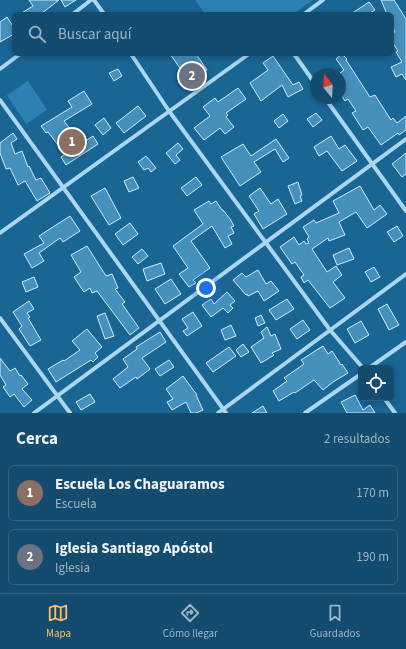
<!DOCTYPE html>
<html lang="es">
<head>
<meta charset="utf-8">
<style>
  :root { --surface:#134c6f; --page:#205677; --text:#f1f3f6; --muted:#9db4c3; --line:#326382; --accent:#ffb969 }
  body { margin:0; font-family:"Source Sans 3",sans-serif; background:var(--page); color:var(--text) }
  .controls { position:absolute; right:12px; bottom:12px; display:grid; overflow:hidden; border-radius:6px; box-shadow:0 2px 6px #0003 }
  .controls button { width:36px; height:36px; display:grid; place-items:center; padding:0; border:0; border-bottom:1px solid var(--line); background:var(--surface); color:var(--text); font:20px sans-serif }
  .compass { position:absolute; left:310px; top:68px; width:36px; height:36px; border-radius:50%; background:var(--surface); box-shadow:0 2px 6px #0003; rotate:342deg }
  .you { position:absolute; left:206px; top:288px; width:14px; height:14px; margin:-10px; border:3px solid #fff; border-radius:50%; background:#1a73e8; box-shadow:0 0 0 6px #1a73e833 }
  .badge { display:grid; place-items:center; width:26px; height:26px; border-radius:50%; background:var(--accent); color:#fff; font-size:13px; font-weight:700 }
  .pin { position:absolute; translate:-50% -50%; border:2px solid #fff; box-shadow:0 1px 4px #0006 }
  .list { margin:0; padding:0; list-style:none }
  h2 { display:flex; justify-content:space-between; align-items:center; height:52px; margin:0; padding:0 16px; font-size:17px }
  h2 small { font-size:13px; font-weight:400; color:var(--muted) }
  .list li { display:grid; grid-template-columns:26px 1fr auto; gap:12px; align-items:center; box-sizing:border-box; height:56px; margin:0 8px 8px; padding:0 8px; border:1px solid var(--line); border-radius:6px }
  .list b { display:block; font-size:15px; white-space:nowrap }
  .list p { margin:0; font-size:13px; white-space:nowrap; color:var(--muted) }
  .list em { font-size:13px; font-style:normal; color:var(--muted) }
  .icon { flex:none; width:22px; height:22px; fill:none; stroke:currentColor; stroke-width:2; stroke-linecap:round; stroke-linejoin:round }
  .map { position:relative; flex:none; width:406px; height:413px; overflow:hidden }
  .search { position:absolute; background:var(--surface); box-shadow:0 2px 6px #0003; left:12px; right:12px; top:12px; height:44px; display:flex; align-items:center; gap:10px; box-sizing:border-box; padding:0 14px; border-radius:6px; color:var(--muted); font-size:15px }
  .sheet { height:180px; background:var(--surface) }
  nav { display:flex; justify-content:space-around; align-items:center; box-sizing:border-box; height:56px; border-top:1px solid var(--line); background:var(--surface); font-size:11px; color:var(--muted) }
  nav a { display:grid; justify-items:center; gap:2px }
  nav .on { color:var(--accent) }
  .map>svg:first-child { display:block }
</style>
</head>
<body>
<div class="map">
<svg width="406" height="413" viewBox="0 0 406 413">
  <rect width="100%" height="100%" fill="#196594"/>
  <path fill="#2c80b2" d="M 195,0 L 313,0 L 293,14 L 205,14 Z
    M 28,81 L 47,110 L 26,124 L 7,95 Z"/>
  <path fill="#4690bd" stroke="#d1ecfb" d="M 29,0 L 59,0 L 41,14 L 20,14 L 33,6 Z
    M 61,0 L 76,0 L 65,7 Z
    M 381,0 L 394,0 L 406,19 L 406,80 L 402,74 L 396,77 L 391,67 L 402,62 L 396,52 L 398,51 L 392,42 L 392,33 L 395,32 L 392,25 L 392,14 L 387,14 Z
    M 369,2 L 375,10 L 368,14 L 351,14 Z
    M 7,17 L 14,28 L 14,34 L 0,42 L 0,22 Z
    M 170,54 L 196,54 L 207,70 L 195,78 L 192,74 L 187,78 Z
    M 342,54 L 347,59 L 346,60 L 370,97 L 375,95 L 391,120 L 393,118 L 397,123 L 406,116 L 406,130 L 399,135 L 398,133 L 381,145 L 368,127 L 363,130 L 352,113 L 356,111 L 348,99 L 345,101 L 340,93 L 340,73 L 344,70 L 336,59 Z
    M 273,56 L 293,85 L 299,82 L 303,89 L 288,97 L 282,85 L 261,101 L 250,83 L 268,70 L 263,63 Z
    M 118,69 L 122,76 L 114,81 L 109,73 Z
    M 238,88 L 246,99 L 226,113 L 228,115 L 226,117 L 234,127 L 225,134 L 220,128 L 204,140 L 194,128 L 210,116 L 203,107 L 215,98 L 218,102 Z
    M 84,91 L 92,104 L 64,121 L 73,133 L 58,145 L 48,132 L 46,133 L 41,126 L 72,107 L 68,101 Z
    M 138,106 L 146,116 L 124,133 L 116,123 Z
    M 316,113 L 322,120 L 313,127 L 307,119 Z
    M 283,114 L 288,121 L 279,128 L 274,121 Z
    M 104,118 L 111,128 L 103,135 L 95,125 Z
    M 13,133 L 17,139 L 11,143 L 15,154 L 22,151 L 28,167 L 29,166 L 36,180 L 41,178 L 50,193 L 37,201 L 25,181 L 18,185 L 10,168 L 6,169 L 0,153 L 0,143 Z
    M 93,136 L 98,144 L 66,165 L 61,157 Z
    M 331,136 L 339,149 L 345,145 L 357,161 L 342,171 L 327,151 L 319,156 L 314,147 Z
    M 276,139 L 289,158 L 283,162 L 275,149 L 254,162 L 261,172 L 240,186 L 221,157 L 243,144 L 251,156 Z
    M 178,143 L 183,149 L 176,155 L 180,160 L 175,164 L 166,153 Z
    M 406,153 L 406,174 L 402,177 L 392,164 Z
    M 146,156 L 156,168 L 151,172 L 148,168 L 144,170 L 138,162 Z
    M 133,177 L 139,188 L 129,192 L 124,181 Z
    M 196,177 L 202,185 L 187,196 L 181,188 Z
    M 298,182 L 302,195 L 300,196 L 302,201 L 295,204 L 288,186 Z
    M 360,186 L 374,210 L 380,205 L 387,214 L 367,228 L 356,212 L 339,222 L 345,235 L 329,241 L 328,238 L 312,249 L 327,272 L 336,266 L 342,275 L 333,282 L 345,298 L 330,308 L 308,280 L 304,283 L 301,277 L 304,275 L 295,262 L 292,264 L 280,247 L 294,237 L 299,245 L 304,241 L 306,244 L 309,243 L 307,239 L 309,237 L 303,227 L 314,220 L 316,223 L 339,213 L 333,201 Z
    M 105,188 L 121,218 L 109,225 L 91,196 Z
    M 260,188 L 271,204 L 278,199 L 287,214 L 263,229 L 254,214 L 259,211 L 249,196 Z
    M 209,201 L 211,204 L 216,201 L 222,210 L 223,210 L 230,219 L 234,226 L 231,227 L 234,233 L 228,236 L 232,244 L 225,248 L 212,226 L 191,241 L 210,268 L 193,280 L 196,283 L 189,287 L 179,274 L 188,268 L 173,246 L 203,224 L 194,210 Z
    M 70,216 L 80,231 L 63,242 L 60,238 L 39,253 L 44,261 L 32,268 L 24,254 L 44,243 L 39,236 Z
    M 130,223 L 138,234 L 123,245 L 115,234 Z
    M 397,226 L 403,236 L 394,242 L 387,232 Z
    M 87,246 L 106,276 L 112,274 L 118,288 L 115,289 L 125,302 L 122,304 L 139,328 L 130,335 L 97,291 L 92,293 L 90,288 L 84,292 L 74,277 L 81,272 L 71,255 Z
    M 349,248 L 354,259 L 337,265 L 333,255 Z
    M 142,249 L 148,256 L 138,264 L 132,257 Z
    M 161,263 L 165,274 L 147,281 L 143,269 Z
    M 374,267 L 380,277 L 371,282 L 365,272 Z
    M 258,270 L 266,284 L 271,281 L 279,291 L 264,301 L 258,291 L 248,296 L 247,294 L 246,295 L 233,280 L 242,273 L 246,277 Z
    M 34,277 L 38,287 L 26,292 L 22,282 Z
    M 171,279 L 181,294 L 165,304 L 155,289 Z
    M 227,292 L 235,301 L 230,305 L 233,308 L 228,313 L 223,308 L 211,317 L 202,305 L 211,299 L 214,304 Z
    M 287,299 L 294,309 L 276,320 L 269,310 Z
    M 29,301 L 34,309 L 27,313 L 30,317 L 28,318 L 41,340 L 30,346 L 19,329 L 22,326 L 13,312 Z
    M 387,304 L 399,325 L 389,330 L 378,309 Z
    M 193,312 L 202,326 L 187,336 L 183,331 L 188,328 L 182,319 Z
    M 105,313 L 114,336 L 105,339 L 97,316 Z
    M 261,315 L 265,323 L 258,326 L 255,318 Z
    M 303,320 L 310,330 L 297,339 L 290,329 Z
    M 361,321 L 369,335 L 355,343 L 347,329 Z
    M 231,325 L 236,336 L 225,340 L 221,330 Z
    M 267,327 L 271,336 L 275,334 L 281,349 L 272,353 L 274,355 L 261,363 L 251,347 L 264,338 L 261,332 Z
    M 87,329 L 102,347 L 95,353 L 98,357 L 93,362 L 91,360 L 56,382 L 48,369 L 63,360 L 64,361 L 80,350 L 72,341 Z
    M 160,332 L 166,342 L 142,358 L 150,369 L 137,379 L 136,377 L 120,388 L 113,379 L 128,367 L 123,359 L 137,349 L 136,347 Z
    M 243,344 L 249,352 L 241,357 L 236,350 Z
    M 323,346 L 328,354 L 332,351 L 341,365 L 342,364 L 348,373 L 333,382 L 323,390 L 314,380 L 295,393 L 294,392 L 279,401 L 273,391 L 287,381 L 284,378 L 304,364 L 301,360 Z
    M 229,347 L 236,356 L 213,372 L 206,363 Z
    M 0,358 L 10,371 L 15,368 L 20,376 L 21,375 L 28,384 L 22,389 L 32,400 L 24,407 L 14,394 L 10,397 L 3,387 L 6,385 L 0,375 Z
    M 169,360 L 174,367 L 160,376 L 155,369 Z
    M 183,376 L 197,395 L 196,395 L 203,410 L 196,413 L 191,413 L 186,402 L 172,410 L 167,402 L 173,399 L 166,389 Z
    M 90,394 L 95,402 L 81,410 L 76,402 Z
    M 355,395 L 363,410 L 370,405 L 375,413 L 347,413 L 341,402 Z
    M 263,406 L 267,413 L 252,413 Z"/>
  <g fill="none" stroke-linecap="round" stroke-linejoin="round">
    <path stroke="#abd6f0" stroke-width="4" d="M 94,0 L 104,14
      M 73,14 L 91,0
      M 304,14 L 323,0
      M 131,54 L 169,111 L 330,330 L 363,368
      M 294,54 L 316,85
      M 0,69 L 20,54
      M 325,98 L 406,211
      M 0,100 L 226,413
      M 0,233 L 249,54
      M 0,318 L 70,413
      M 369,368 L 406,342
      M 384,398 L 395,413
      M 34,413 L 406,139
      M 218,413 L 406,274
      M 305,413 L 361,374"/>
  </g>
</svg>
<div class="controls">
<button><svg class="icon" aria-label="locate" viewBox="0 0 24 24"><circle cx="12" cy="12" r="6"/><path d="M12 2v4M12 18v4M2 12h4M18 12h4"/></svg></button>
</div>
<svg class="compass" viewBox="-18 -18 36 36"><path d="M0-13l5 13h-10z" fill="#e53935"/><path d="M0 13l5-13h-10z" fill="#9db4c3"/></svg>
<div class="you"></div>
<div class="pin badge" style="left:72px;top:142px;background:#8d6e63">1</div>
<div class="pin badge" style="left:192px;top:76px;background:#6b7280">2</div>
<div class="search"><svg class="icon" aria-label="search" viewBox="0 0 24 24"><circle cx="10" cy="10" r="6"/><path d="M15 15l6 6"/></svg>Buscar aquí</div>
</div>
<section class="sheet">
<h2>Cerca<small>2 resultados</small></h2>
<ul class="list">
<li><span class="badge" style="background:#8d6e63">1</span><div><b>Escuela Los Chaguaramos</b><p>Escuela</p></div><em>170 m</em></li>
<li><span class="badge" style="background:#6b7280">2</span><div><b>Iglesia Santiago Apóstol</b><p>Iglesia</p></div><em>190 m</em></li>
</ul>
</section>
<nav>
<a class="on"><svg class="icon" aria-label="map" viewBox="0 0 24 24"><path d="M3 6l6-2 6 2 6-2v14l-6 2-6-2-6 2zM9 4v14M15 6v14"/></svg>Mapa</a>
<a><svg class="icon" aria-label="directions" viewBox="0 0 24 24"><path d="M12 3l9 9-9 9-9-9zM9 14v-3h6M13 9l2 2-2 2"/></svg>Cómo llegar</a>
<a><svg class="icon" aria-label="saved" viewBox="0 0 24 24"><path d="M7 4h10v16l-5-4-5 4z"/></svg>Guardados</a>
</nav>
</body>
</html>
